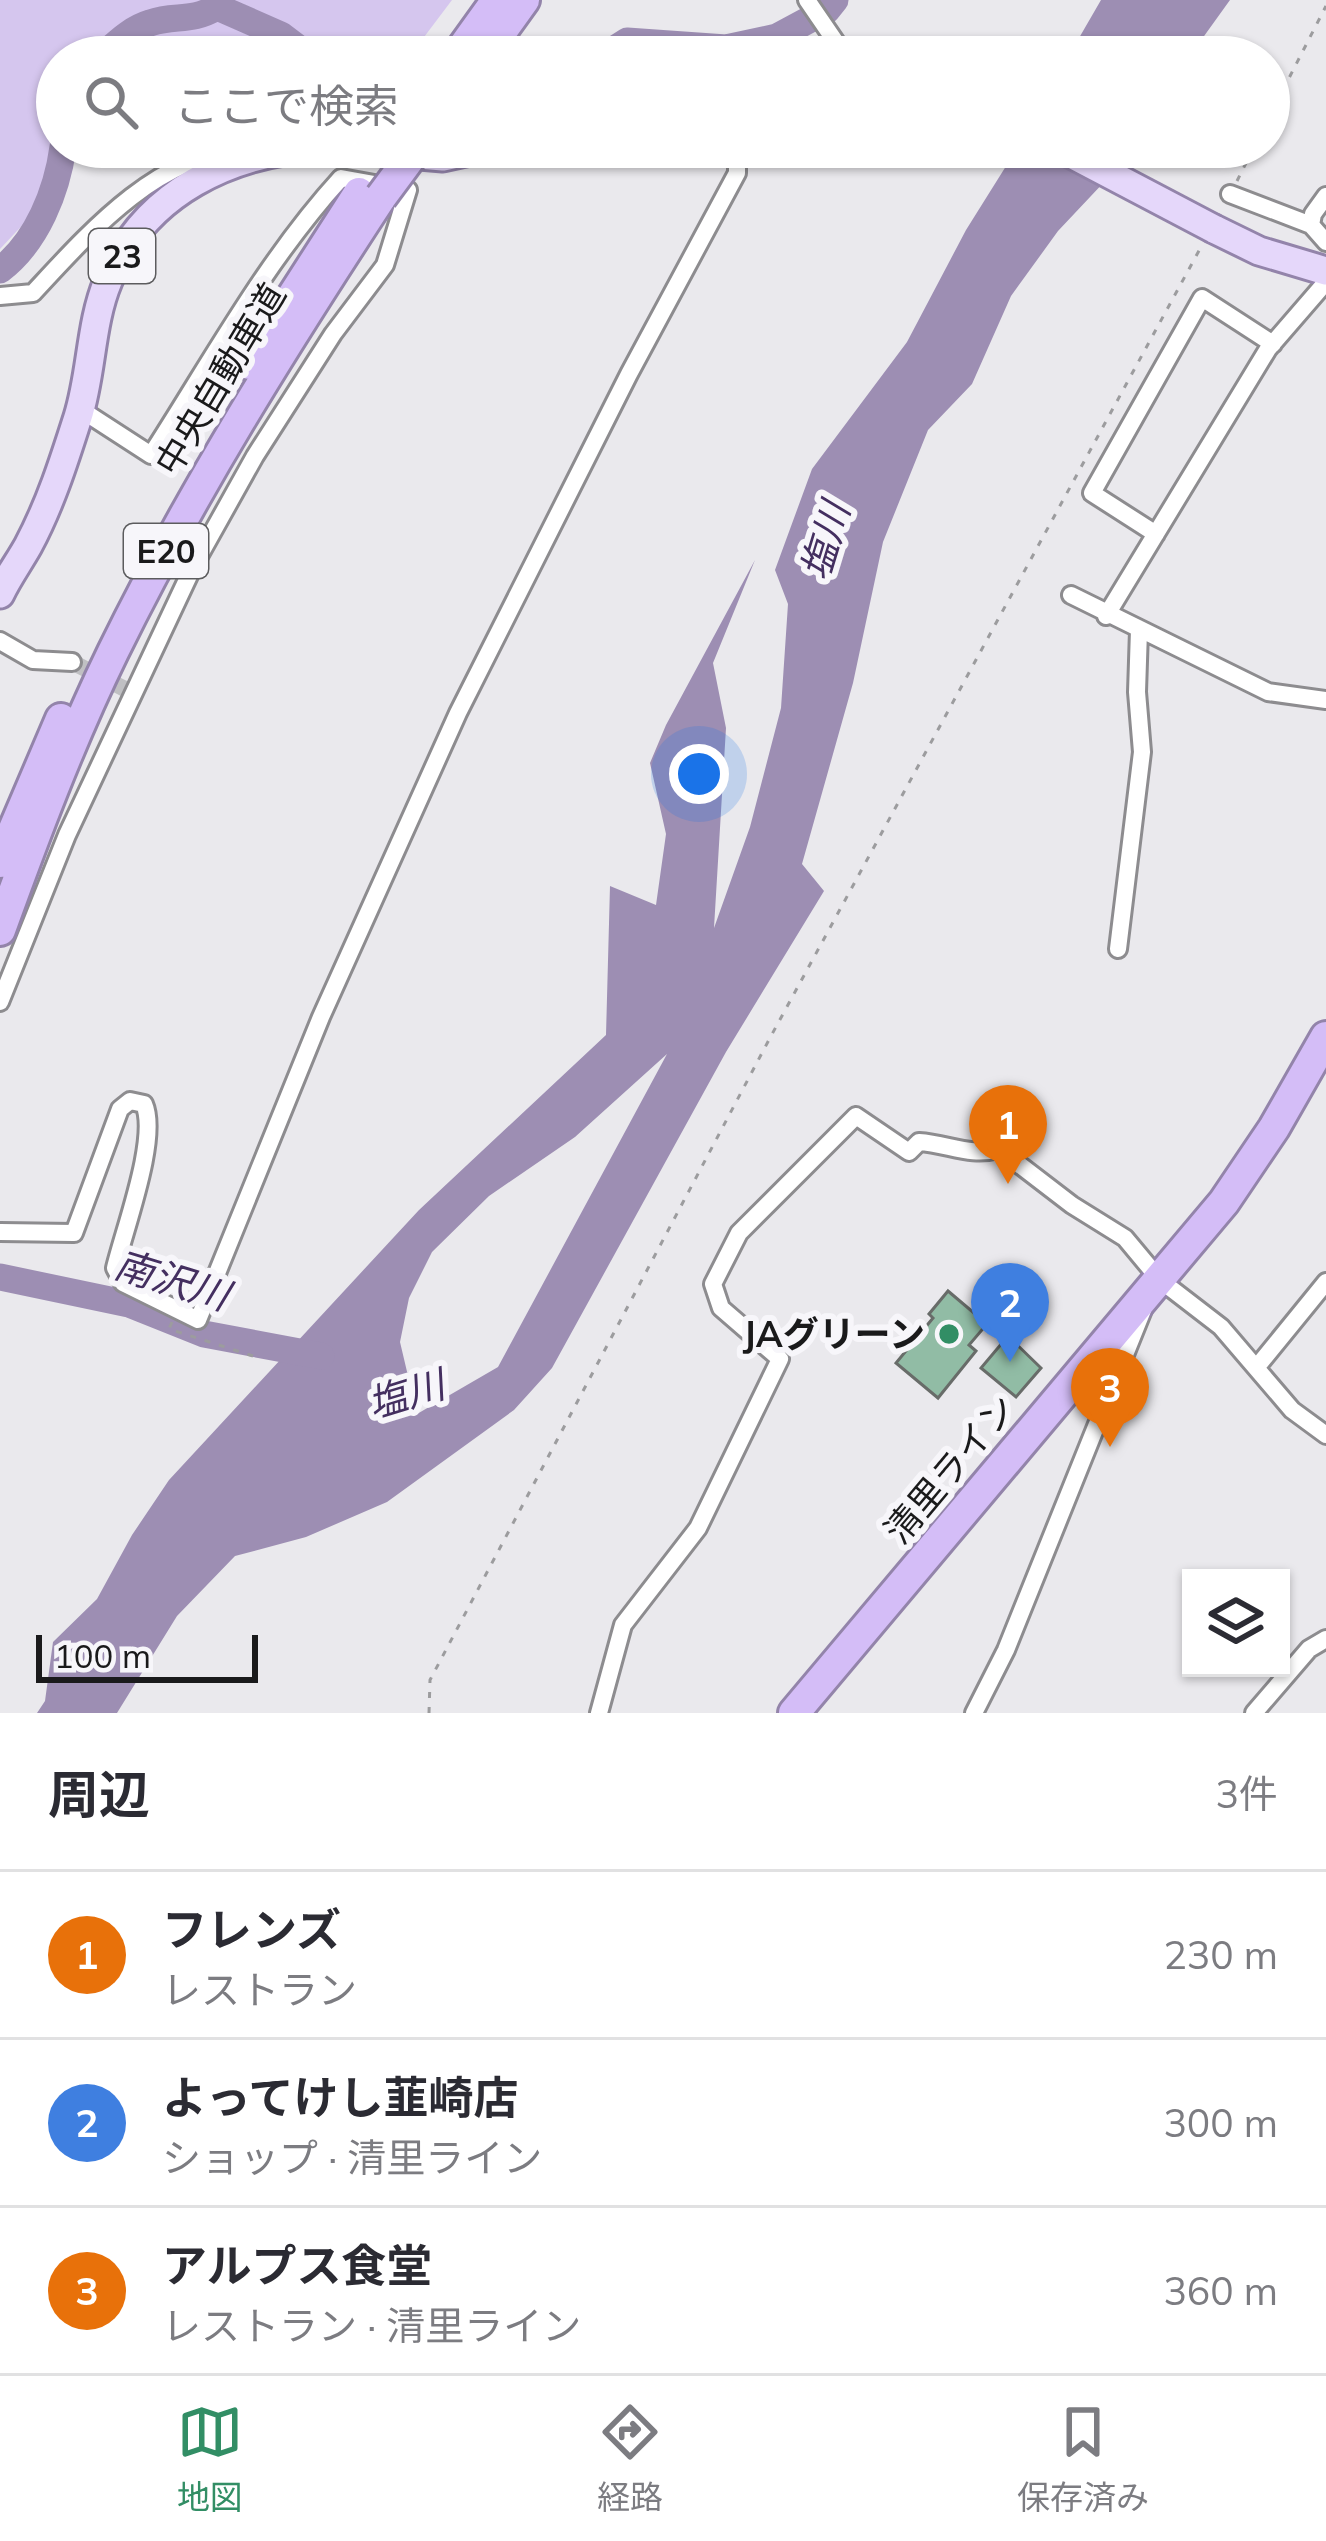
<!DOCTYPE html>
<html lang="ja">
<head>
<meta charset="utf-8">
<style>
  :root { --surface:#fff; --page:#f2f2f3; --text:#2b2b33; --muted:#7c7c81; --line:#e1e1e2; --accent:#328e65 }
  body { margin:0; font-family:Mulish,"Noto Sans JP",sans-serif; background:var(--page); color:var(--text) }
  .controls { position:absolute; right:36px; bottom:36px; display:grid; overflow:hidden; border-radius:0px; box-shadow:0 3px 9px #0004 }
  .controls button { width:108px; height:108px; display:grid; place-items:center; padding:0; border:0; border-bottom:3px solid var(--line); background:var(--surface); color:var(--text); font:60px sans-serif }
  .scale { position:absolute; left:36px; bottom:30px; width:222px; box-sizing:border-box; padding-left:12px; border:6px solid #1a1a1b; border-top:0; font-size:33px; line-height:42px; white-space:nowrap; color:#1a1a1b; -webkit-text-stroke:9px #f7f6fa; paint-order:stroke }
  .you { position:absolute; left:699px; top:774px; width:42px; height:42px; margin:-30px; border:9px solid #fff; border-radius:50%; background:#1a73e8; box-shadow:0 0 0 18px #1a73e833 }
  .badge { display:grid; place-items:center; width:78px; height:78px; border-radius:50%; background:var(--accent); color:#fff; font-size:39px; font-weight:700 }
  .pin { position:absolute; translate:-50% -99px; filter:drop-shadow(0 3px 6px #0008) }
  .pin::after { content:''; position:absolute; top:63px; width:42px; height:36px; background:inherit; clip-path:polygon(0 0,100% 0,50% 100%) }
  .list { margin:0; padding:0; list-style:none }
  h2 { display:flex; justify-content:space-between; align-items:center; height:156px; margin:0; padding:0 48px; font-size:51px }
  h2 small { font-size:39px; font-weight:400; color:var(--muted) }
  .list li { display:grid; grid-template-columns:78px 1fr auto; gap:36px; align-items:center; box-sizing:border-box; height:168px; padding:0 48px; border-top:3px solid var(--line) }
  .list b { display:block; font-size:45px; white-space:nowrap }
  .list p { margin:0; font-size:39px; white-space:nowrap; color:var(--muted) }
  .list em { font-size:39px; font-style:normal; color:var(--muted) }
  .icon { flex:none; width:66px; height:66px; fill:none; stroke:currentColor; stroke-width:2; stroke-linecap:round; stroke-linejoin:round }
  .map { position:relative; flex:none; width:1326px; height:1713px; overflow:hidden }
  .search { position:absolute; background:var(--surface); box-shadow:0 3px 9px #0004; left:36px; right:36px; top:36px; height:132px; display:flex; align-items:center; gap:30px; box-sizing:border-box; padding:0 42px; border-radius:66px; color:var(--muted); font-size:45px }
  .sheet { height:660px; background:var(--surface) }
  nav { display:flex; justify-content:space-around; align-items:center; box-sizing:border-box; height:168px; border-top:3px solid var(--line); background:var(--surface); font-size:33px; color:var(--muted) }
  nav a { display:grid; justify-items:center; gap:6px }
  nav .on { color:var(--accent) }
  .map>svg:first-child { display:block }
</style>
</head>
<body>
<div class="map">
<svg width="1326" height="1713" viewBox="0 0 1326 1713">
  <rect width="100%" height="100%" fill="#eae9ed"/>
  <path fill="#d5c6ee" d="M 0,0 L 452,0 L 409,57 L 276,57 L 233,45 L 144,57 L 57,57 L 57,147 L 71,147 L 31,216 L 0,249 Z"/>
  <path fill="#9d8eb3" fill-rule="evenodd" d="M 1101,0 L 1230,0 L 1189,57 L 1068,57 Z
    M 1018,147 L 1132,147 L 1123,162 L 1058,231 L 1011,296 L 972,384 L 928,430 L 883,542 L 853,683 L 802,864 L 824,891 L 726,1052 L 552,1368 L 514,1410 L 387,1502 L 306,1537 L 235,1556 L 177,1616 L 117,1713 L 37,1713 L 45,1701 L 53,1642 L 97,1599 L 132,1535 L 169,1480 L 419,1210 L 606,1035 L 610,886 L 656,905 L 666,834 L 650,763 L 666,725 L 755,560 L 713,663 L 726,728 L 714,928 L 750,827 L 781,708 L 788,604 L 775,570 L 812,469 L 907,342 L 966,230 ZM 667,1054 L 498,1367 L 417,1414 L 400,1342 L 409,1298 L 432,1252 L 489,1196 L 575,1137 Z"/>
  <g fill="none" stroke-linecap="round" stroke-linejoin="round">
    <path stroke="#9d8eb3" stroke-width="4.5" d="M 208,0 L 217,7"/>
    <path stroke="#9d8eb3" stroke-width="27" d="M 101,57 C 116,44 130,29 150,23 C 176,14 190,23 217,7 L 281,35 L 310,57
      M 602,57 L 627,41 L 726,48 L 777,37 L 827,10 L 835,0
      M 0,270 C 37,242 57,191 63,147
      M 0,1277 L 129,1304 L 204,1334 L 321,1356"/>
  </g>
  <path fill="#91bca5" stroke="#686c69" stroke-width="3" d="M 948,1291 L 987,1324 L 969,1345 L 976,1351 L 938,1398 L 896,1363 L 933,1318 L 929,1314 Z
    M 1008,1336 L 1041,1368 L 1016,1397 L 981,1368 Z"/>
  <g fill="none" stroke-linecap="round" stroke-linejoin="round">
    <path stroke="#c0c0c3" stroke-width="16" stroke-dasharray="16 8" stroke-linecap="butt" d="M 72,662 L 129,691"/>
    <g stroke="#8d8c8f" stroke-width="22">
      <path id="street" d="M 807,0 L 846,57
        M 1230,194 L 1311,225
        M 1326,196 L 1313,214 L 1311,225 L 1326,242
        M 0,296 L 33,293 C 86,236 157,154 240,151
        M 1156,534 L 1092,493 L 1202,298 L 1273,344
        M 1071,595 L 1268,692 L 1326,700
        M 1106,616 L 1268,349 L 1326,282
        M 0,641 L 33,660 L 72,662
        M 1118,949 L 1142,752 L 1137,692 L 1139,630
        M 0,1002 L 67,835 L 193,567 L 255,456 L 333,334 L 385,265 L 408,190 L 341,178 C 266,260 211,362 151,455 L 80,409
        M 0,1232 L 74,1233 L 120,1109 L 130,1101 L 144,1104 C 159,1138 124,1230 115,1268 L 123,1283 L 198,1320 L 321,1017 L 458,713 L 629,374 L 737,173 L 737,160 L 727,147
        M 1256,1368 L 1326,1282
        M 599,1713 L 623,1625 L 698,1528 L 780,1359 L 721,1308 L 713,1284 L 739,1233 L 856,1116 L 909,1152 L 919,1142 C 949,1144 970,1157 999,1149 L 1072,1205 L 1125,1238 L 1160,1280 L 1221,1327 L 1292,1410 L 1326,1435
        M 974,1713 L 1006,1650 L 1143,1310
        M 1254,1713 L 1309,1649 L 1326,1639"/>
    </g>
    <g stroke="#9384aa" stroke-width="33">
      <path id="primary" d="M 326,147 L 443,157 L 489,147
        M 1214,229 L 1259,251 L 1326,271
        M 0,594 C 8,577 19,562 28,546 C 50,505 64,461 78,417 C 92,373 90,324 108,281 C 144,192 232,151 322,147"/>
    </g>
    <g stroke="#9384aa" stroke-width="36">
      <path id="highway" d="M 456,57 L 497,0
        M 483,57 L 524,0
        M 249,364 L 359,193
        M 0,862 L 61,719
        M 0,930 C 34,836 69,742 113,652 C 191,493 284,345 381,197
        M 794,1713 L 1224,1202 L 1274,1128 L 1326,1037"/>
    </g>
    <path stroke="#9c9c9e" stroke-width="3" stroke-dasharray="6 9" stroke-linecap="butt" d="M 1269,117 L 1326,6
      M 1237,181 L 1254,147
      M 172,1322 L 169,1329 L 253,1356
      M 429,1713 L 430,1680 L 771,1036 L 1201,247"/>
    <use href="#street" stroke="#fff" stroke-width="16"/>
    <use href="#primary" stroke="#e5d7fa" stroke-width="27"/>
    <use href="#highway" stroke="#d4bdf7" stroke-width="30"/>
    <g stroke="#9384aa" stroke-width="33" stroke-linecap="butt">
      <path id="primary-bridge" d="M 1058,147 L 1214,229"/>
    </g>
    <g stroke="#9384aa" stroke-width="36" stroke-linecap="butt">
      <path id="highway-bridge" d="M 381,197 L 418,147"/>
    </g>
    <use href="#primary-bridge" stroke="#e5d7fa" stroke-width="27"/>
    <use href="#highway-bridge" stroke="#d4bdf7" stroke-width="30"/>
  </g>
  <circle fill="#328e65" stroke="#f7f6fa" stroke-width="4.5" cx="949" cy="1334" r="12"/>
  <g text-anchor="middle" stroke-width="12" stroke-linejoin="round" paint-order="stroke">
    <g fill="#f7f6fa" stroke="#5c5c5e" stroke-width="3">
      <rect x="89" y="229" width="66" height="54" rx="9"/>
      <rect x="124" y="524" width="84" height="54" rx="9"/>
    </g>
    <g font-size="33" font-weight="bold" fill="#1a1a1b">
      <text x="122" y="268">23</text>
      <text x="166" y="563">E20</text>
    </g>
    <g font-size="36" fill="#1a1a1b" stroke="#f7f6fa">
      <text transform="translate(220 379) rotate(-59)" y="13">中央自動車道</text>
      <text transform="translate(950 1469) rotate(-50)" y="13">清里ライン</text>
    </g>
    <g font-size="36" font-weight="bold" fill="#1a1a1b" stroke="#f7f6fa" text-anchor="end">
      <text x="925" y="1347">JAグリーン</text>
    </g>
    <g font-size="39" font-style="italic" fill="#442f60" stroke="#f7f6fa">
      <text transform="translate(825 541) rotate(-73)" y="14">塩川</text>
      <text transform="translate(172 1280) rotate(17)" y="14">南沢川</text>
      <text transform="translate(406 1394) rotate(-17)" y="14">塩川</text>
    </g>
  </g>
</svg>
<div class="controls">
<button><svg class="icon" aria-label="layers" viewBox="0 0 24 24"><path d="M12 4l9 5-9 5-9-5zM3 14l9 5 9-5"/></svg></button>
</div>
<div class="scale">100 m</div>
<div class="you"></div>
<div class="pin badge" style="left:1008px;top:1184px;background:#e8710a">1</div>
<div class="pin badge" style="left:1010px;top:1362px;background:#3f7fe0">2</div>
<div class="pin badge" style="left:1110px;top:1447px;background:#e8710a">3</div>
<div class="search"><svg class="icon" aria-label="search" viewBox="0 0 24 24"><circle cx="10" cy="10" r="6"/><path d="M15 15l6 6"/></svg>ここで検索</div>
</div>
<section class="sheet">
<h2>周辺<small>3件</small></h2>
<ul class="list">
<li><span class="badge" style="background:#e8710a">1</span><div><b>フレンズ</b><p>レストラン</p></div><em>230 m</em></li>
<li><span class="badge" style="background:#3f7fe0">2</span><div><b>よってけし韮崎店</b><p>ショップ · 清里ライン</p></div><em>300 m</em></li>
<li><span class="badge" style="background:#e8710a">3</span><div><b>アルプス食堂</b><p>レストラン · 清里ライン</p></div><em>360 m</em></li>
</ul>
</section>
<nav>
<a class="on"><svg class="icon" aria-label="map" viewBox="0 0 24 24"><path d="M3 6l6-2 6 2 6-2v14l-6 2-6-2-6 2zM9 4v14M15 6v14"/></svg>地図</a>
<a><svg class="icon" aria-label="directions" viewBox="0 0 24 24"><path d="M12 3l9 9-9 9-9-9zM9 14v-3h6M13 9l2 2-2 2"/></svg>経路</a>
<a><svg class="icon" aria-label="saved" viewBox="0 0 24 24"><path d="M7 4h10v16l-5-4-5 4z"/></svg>保存済み</a>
</nav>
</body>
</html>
